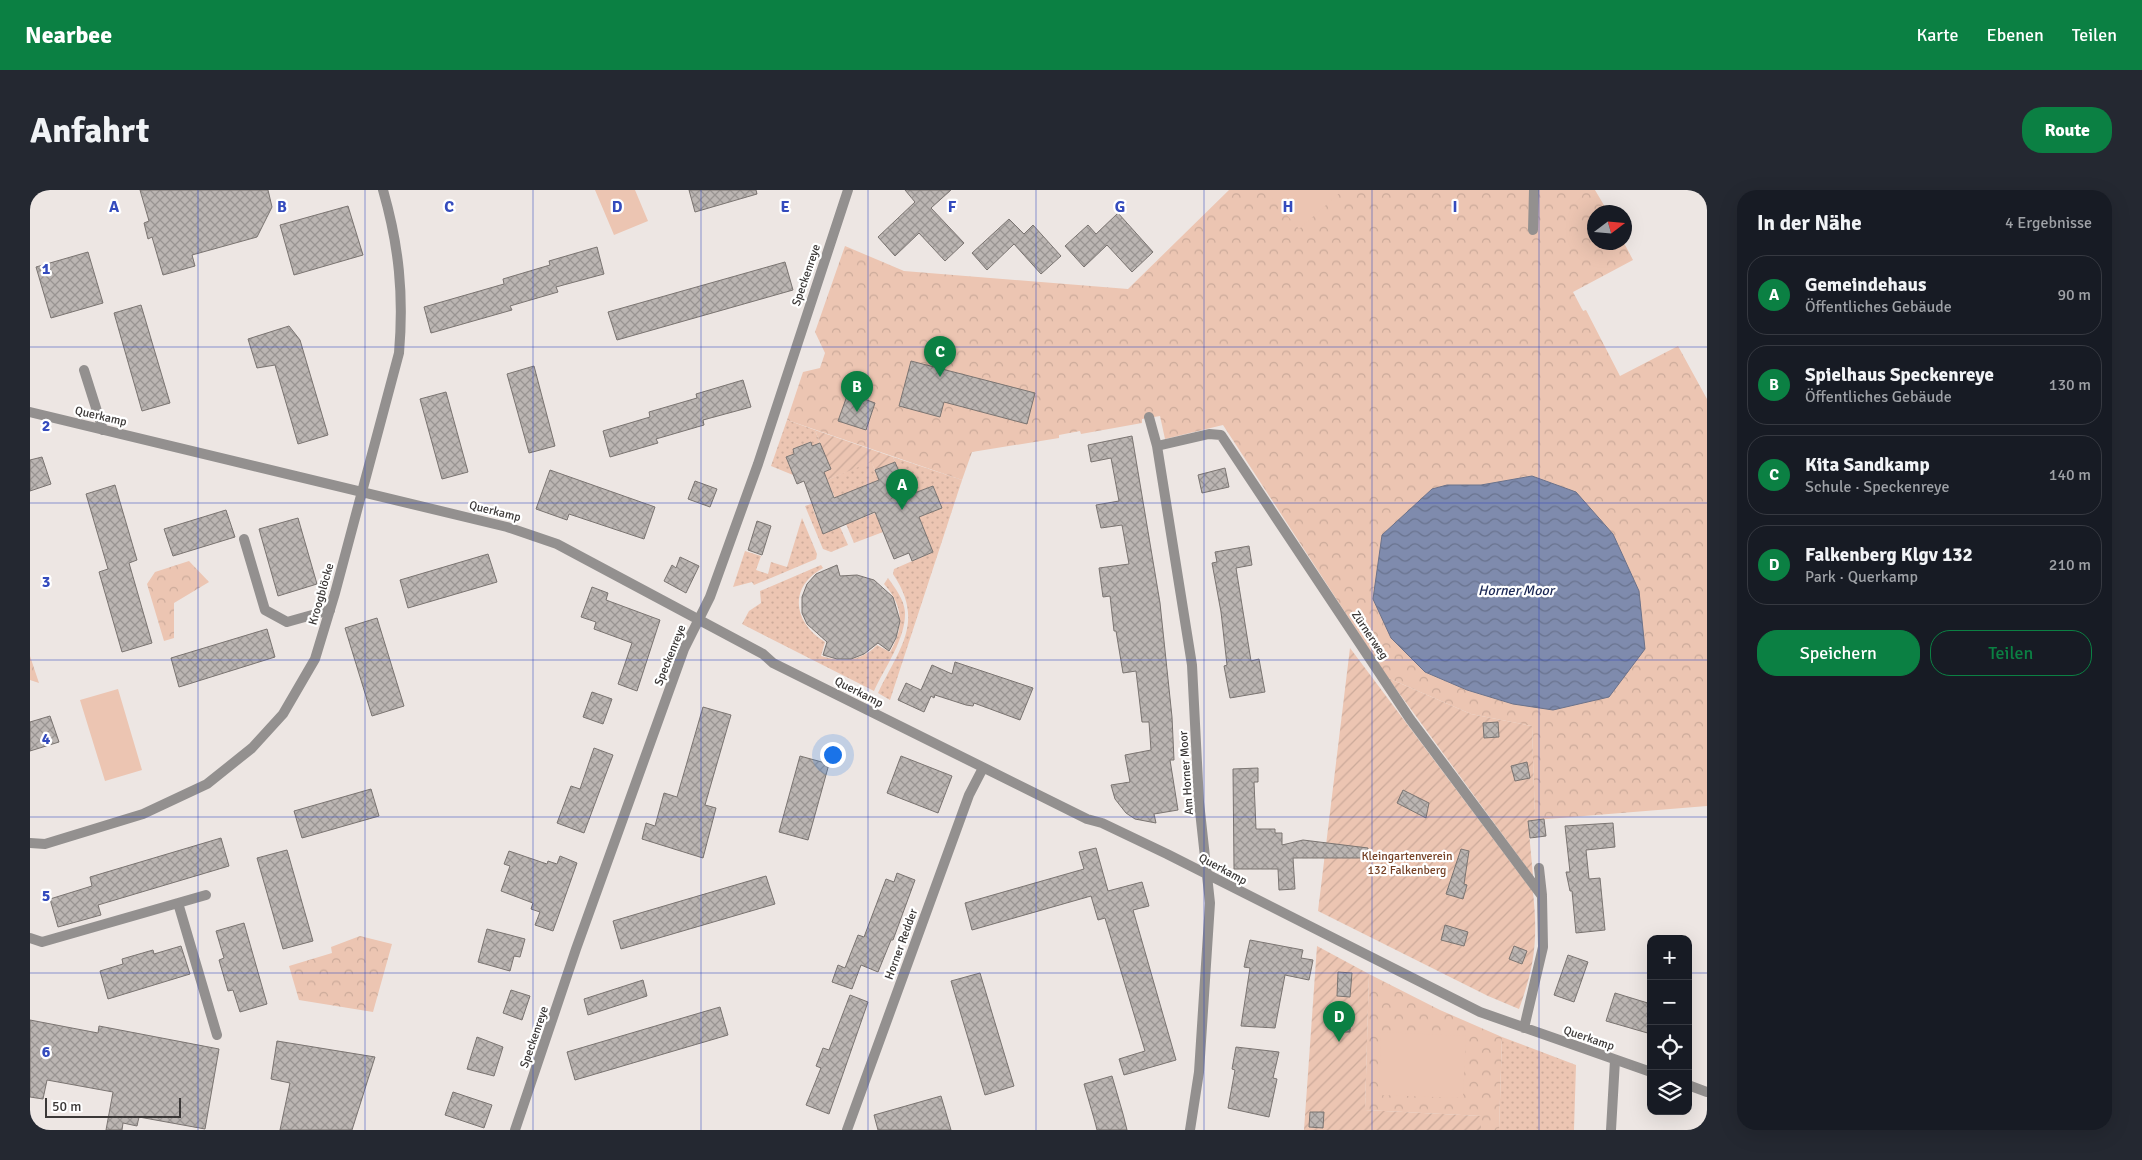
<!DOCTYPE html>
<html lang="de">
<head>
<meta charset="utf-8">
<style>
  :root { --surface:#171b24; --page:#242831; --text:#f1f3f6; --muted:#9ea1a6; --line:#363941; --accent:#0b8043 }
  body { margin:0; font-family:Signika,sans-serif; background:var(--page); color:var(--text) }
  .controls { position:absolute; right:15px; bottom:15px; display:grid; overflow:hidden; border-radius:10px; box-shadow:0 5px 20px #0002 }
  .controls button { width:45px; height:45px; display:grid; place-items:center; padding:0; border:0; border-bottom:1px solid var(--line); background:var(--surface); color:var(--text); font:25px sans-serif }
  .compass { position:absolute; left:1557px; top:15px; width:45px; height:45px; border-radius:50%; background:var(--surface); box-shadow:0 5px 20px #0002; rotate:74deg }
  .scale { position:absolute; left:15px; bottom:12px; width:136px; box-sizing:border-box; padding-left:5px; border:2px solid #3b3837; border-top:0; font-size:14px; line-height:18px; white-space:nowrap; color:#3b3837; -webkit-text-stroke:4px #fff; paint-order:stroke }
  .you { position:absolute; left:802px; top:564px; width:18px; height:18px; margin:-12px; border:4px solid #fff; border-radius:50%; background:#1a73e8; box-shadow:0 0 0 8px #1a73e833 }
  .badge { display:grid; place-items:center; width:32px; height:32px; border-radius:50%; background:var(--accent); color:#fff; font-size:16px; font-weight:700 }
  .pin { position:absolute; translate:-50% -41px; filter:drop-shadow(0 1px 2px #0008) }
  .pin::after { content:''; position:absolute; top:26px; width:18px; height:15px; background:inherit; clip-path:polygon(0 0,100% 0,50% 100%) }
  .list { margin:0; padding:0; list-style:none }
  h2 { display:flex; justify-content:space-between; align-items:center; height:65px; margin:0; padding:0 20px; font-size:21px }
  h2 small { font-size:16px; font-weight:400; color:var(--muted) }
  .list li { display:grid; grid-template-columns:32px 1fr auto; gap:15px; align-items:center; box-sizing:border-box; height:80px; margin:0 10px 10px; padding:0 10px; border:1px solid var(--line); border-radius:20px }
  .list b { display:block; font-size:19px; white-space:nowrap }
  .list p { margin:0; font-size:16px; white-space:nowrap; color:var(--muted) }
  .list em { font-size:16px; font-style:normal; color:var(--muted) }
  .actions { display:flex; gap:10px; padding:15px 20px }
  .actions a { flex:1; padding:11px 0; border:1px solid var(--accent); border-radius:20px; text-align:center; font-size:18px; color:var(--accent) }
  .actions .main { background:var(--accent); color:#fff }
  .icon { flex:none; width:28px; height:28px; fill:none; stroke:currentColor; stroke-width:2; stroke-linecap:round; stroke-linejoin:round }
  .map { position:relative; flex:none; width:1677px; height:940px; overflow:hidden; border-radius:20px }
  header { display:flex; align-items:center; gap:30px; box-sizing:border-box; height:70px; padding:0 25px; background:var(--accent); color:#fff }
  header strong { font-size:24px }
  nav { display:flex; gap:28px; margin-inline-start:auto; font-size:18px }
  .intro { display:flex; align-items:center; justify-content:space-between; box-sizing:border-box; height:120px; padding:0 30px }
  h1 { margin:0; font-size:35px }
  .button { padding:12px 22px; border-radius:20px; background:var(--accent); color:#fff; font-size:18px; font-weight:700 }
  main { display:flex; gap:30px; padding:0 30px }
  aside { flex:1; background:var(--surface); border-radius:20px; box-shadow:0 5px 20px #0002 }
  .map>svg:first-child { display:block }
</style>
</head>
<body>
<header>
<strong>Nearbee</strong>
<nav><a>Karte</a><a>Ebenen</a><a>Teilen</a></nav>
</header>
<div class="intro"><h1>Anfahrt</h1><a class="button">Route</a></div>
<main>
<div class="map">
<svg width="1677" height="940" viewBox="0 0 1677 940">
  <defs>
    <pattern id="grass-dots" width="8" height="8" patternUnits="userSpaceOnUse" patternTransform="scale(1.25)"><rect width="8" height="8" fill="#ecc5b2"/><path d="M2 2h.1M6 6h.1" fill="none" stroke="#cbaa9a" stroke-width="1.8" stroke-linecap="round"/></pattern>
    <pattern id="forest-crowns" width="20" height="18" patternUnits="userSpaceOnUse" patternTransform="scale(1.25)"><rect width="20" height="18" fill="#ecc5b2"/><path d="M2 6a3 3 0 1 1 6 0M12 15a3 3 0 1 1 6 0" fill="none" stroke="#cbaa9a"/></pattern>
    <pattern id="garden-furrows" width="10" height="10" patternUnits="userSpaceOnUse" patternTransform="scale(1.25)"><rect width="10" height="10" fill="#ecc5b2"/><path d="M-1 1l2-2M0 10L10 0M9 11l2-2" fill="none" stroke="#cbaa9a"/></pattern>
    <pattern id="water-waves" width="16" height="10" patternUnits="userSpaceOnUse" patternTransform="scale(1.25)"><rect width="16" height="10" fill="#7f8bad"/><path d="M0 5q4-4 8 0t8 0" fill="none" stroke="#69738e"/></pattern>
    <pattern id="building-cross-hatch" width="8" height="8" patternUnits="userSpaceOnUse" patternTransform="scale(1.25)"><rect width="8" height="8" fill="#bbb5b2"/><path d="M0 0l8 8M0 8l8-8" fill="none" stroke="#999492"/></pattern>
  </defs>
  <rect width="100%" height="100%" fill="#ede6e3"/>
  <path fill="url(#grass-dots)" d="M 757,230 L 785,240 L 790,253 L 782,256 L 780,252 L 763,259 L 764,264 L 756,267 L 763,285 L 741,276 Z
    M 863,267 L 932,290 L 860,510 L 848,503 C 870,457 895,432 863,384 L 864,379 L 903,362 L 889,327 L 912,318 L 903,296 L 879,305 Z
    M 841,271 L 849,290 L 805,308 L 797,290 Z
    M 784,313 L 786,317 L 783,319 L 793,344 L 810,337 L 818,355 L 801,362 L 793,359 L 775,316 Z
    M 845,323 L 853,342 L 824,353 L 816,334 Z
    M 772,328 L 787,364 L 786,369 L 724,395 L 722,392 L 703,397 L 715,361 L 731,366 L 726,380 L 738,384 L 741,372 L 757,377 Z
    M 791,375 L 793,378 C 757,398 764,433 795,452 L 791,466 C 812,472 831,472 847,455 L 860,462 C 874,438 874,416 854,394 L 858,388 C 865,398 874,409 875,422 C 876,449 855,477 844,501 L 712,434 L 719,421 L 731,413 L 730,401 Z
    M 1472,847 L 1546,875 L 1544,940 L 1469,940 Z"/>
  <path fill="url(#forest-crowns)" fill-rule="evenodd" d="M 1199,0 L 1565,0 L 1578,22 L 1564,22 L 1564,52 L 1594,53 L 1603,70 L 1543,102 L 1553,121 L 1556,120 L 1590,186 L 1648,156 L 1677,209 L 1677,616 L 1505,630 L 1502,536 L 1441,524 L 1358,488 L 1193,235 L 1135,249 L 1130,226 L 1112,229 L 1112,233 L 1051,244 L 1050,241 L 1029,245 L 1029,248 L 942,262 L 932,290 L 757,230 L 773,182 L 790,178 L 795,163 L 785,142 L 815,56 L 874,81 L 1098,99 ZM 1502,286 L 1483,514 L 1437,500 L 1395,482 L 1417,295 L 1451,295 Z
    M 159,371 L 179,392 L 144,413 L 144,448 L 134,451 L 117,394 L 125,382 Z
    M 0,466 L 9,493 L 0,490 Z
    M 330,746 L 362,754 L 343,822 L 269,810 L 259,776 L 302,763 L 301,757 Z
    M 1339,784 L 1410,820 L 1472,847 L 1469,940 L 1451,940 L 1451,926 L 1335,920 Z"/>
  <path fill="url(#garden-furrows)" d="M 785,240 L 863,267 L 865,272 L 845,280 L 841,272 L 797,290 L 794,282 L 800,279 Z
    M 1320,458 L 1503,702 C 1508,749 1505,775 1489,819 L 1458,806 L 1288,721 Z
    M 1358,488 L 1441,524 L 1502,536 L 1505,630 L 1498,631 L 1503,686 Z
    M 1287,756 L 1339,784 L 1335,920 L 1451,926 L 1451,940 L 1274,940 Z"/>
  <path fill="#ecc5b2" d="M 565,0 L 605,0 L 618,31 L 584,45 Z
    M 1235,0 L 1313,0 L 1269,39 Z
    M 88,499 L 112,580 L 75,591 L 50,510 Z
    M 1351,842 L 1436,846 L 1433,908 L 1349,905 Z"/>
  <path fill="url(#water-waves)" stroke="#6b728a" d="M 1502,286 L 1546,302 L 1583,344 L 1609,401 L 1615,459 L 1579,507 L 1523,520 L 1483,514 L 1437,500 L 1395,482 L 1361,448 L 1343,409 L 1352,345 L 1402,299 L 1417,295 L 1451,295 Z"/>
  <path fill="url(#building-cross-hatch)" stroke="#7a7471" d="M 110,0 L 238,0 L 242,17 L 227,47 L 162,65 L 165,76 L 133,85 L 122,47 L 118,49 L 114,33 L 119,31 Z
    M 659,0 L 726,0 L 727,4 L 665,22 Z
    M 875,0 L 921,0 L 901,18 L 934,53 L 915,71 L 889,43 L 865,66 L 848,47 L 885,12 Z
    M 318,16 L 333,65 L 264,85 L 250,35 Z
    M 1088,23 L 1123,62 L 1102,82 L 1077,55 L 1054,77 L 1035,56 L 1058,35 L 1066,44 Z
    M 979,29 L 994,44 L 1003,35 L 1031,66 L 1011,84 L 984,54 L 957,80 L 942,63 Z
    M 567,57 L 574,84 L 526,97 L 528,102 L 480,116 L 482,120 L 401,143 L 394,117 L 474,94 L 473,89 L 520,75 L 519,71 Z
    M 58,62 L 73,113 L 21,128 L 6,77 Z
    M 755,72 L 763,100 L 587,150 L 578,122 Z
    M 111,115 L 140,213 L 112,221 L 84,123 Z
    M 259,136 L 270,150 L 298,245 L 268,254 L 245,175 L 227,178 L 218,149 Z
    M 881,171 L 1005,203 L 997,234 L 914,212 L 910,227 L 869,216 Z
    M 504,176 L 525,256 L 499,263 L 477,184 Z
    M 713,190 L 721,217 L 673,230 L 674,235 L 626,249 L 628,253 L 580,267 L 573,241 L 620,227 L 619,222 L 667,208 L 666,204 Z
    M 416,202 L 438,282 L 412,289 L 390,209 Z
    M 818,203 L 845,213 L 836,240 L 808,231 Z
    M 1102,246 L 1130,413 L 1142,527 L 1144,570 L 1140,570 L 1148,620 L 1124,624 L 1126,633 L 1105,629 L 1096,623 L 1085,609 L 1081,595 L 1100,592 L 1095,565 L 1121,560 L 1119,532 L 1112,532 L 1106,481 L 1093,483 L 1086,441 L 1084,441 L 1080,406 L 1073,407 L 1069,378 L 1099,374 L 1092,335 L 1071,338 L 1066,315 L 1089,311 L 1081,268 L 1061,272 L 1058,255 Z
    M 781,252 L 782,256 L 790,253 L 801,279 L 794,282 L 804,308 L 849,290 L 845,280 L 865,272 L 879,305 L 903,296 L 912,318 L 889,327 L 903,362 L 882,371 L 879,363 L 864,369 L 845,322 L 793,344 L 774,291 L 767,294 L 756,267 L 764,264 L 763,259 Z
    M 12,267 L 21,294 L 0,301 L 0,270 Z
    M 1195,278 L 1199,297 L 1172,303 L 1168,285 Z
    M 520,280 L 625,317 L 614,349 L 539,324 L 537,330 L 506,319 Z
    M 665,291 L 687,299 L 680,317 L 658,309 Z
    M 85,295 L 107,370 L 99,373 L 122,453 L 92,462 L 69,382 L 78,379 L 56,304 Z
    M 196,320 L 205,347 L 143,366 L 134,339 Z
    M 268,328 L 287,394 L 248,406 L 229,339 Z
    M 727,331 L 741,336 L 732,365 L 718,360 Z
    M 1219,356 L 1222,375 L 1206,378 L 1221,471 L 1229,469 L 1235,502 L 1200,508 L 1194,476 L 1197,475 L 1191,422 L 1182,373 L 1187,372 L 1185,362 Z
    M 458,364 L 467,392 L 378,418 L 370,390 Z
    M 650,367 L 669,376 L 656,403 L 634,391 L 642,375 L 646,378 Z
    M 807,375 L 810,386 L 827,385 L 844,390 L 863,407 L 870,431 L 866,448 L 859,461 L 848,453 L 834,464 L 821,469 L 807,469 L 793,465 L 797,452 L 777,434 L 772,423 L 772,407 L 777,394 L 786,384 Z
    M 562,397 L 578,403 L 576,410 L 630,430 L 607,501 L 588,494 L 602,453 L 564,439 L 566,432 L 551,427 Z
    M 347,428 L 374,516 L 342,526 L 315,438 Z
    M 237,439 L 245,467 L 149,497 L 141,468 Z
    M 925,472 L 1003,498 L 990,530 L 944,513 L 943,516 L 936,515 L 905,505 L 904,508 L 901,506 L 894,522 L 868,510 L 876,493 L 891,500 L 902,475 L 922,484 Z
    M 562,502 L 582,509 L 573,534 L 553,527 Z
    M 673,517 L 701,525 L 675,615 L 686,618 L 673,668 L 612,649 L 616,633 L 625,636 L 634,603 L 647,607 Z
    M 20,526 L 29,552 L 0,561 L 0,532 Z
    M 1468,532 L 1469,547 L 1454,548 L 1453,533 Z
    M 564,558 L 583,565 L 554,643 L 527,633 L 541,596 L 550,599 Z
    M 770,566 L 799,574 L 778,650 L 749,642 Z
    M 871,566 L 922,586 L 908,623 L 857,603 Z
    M 1497,572 L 1500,588 L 1485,591 L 1481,576 Z
    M 1228,578 L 1228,592 L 1224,592 L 1226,639 L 1245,639 L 1245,643 L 1252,643 L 1252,655 L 1273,650 L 1338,658 L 1337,668 L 1263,668 L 1265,699 L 1249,700 L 1248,679 L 1204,679 L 1203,579 Z
    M 341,599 L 349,626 L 272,648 L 264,621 Z
    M 1373,600 L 1399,613 L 1396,628 L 1367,613 Z
    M 1514,629 L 1516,646 L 1500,648 L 1498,631 Z
    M 1583,633 L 1585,657 L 1556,660 L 1559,689 L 1570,688 L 1575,740 L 1546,743 L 1542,701 L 1540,701 L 1536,682 L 1540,682 L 1535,636 Z
    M 191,648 L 199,676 L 68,715 L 71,725 L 28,737 L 20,709 L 62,696 L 60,687 Z
    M 1066,658 L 1078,701 L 1112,692 L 1119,716 L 1103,720 L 1146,870 L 1094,885 L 1089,869 L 1115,861 L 1075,728 L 1068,730 L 1061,706 L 942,740 L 935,713 L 1054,679 L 1049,662 Z
    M 1431,659 L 1439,661 L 1434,694 L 1437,695 L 1433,709 L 1416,704 Z
    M 257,660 L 283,751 L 253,759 L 227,668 Z
    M 479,661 L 517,674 L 518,671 L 527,674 L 530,666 L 547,673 L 523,741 L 505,735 L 510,722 L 501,719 L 503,713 L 471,701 L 480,676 L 474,674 Z
    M 867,683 L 885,690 L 863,750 L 861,750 L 848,782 L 831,775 L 822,799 L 802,792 L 808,775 L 815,778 L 828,745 L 834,747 L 856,689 L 864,692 Z
    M 736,686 L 745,714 L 591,759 L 583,731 Z
    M 214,733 L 237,814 L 210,822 L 203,800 L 198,801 L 189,770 L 194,768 L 186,741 Z
    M 1415,735 L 1438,742 L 1434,756 L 1411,750 Z
    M 457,739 L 495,749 L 490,767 L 484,766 L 480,781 L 448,772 Z
    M 1220,750 L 1273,760 L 1271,768 L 1283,770 L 1279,790 L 1255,785 L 1245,838 L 1211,836 L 1220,778 L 1214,777 Z
    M 151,756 L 160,784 L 78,809 L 70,781 L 93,774 L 92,769 L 123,760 L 124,764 Z
    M 1484,756 L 1497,761 L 1492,774 L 1479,769 Z
    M 1538,765 L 1558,772 L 1544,812 L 1524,805 Z
    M 1308,782 L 1322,783 L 1320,807 L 1307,806 Z
    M 950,783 L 984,896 L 955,905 L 921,791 Z
    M 613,790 L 617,806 L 558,825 L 554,809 Z
    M 481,800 L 500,806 L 492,830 L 473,823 Z
    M 1585,803 L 1621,814 L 1621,844 L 1576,831 Z
    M 820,805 L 838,812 L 799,924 L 776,915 L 791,878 L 786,876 L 793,858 L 799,860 Z
    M 690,817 L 698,845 L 545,890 L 537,862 Z
    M 1307,819 L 1321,820 L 1320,842 L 1306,842 Z
    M 0,830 L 68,843 L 69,836 L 189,859 L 175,939 L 109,927 L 107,936 L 93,933 L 92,940 L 76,940 L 83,902 L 17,890 L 13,909 L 0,907 Z
    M 447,847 L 473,857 L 464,886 L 437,879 Z
    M 247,851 L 345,867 L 322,940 L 250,940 L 260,893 L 241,889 Z
    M 1206,857 L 1249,862 L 1243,888 L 1247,889 L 1239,927 L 1198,918 L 1205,880 L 1202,879 Z
    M 1082,886 L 1093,924 L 1097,940 L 1067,940 L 1065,932 L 1054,894 Z
    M 423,902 L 462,915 L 454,938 L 415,925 Z
    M 911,906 L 921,940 L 848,940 L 844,925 Z
    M 1280,922 L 1294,922 L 1293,938 L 1279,937 Z"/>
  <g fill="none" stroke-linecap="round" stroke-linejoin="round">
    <path stroke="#93908f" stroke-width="10" d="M 1503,40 L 1504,0
      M 54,180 L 73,240
      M 214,349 L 235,420 L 257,432 L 300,420
      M 148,713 L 187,845
      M 0,748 L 12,752 L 176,705
      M 1581,940 L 1585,870"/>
    <path stroke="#93908f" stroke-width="10" d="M 0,222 L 477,337 L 527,354 L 733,464 L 743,473 L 1057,629 L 1072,633 L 1137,664 L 1450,822 L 1621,882
      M 1119,227 L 1127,256 L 1162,475 L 1169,612 L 1180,713 L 1169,882 L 1160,940
      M 1127,256 L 1179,244 L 1191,245 L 1380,529 L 1512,706 L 1513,757 L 1494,838
      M 0,653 L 15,654 L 113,624 L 177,594 L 222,558 L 253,524 L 285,469 L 305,403 L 369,163 C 374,105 369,56 353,0
      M 1509,678 L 1512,705
      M 1658,895 L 1677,902
      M 485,940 L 546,759 L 654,459 L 680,407 L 728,274 L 818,0
      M 817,940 L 939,605 L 953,578"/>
  </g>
  <path fill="none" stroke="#344bbd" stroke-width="1" stroke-opacity="0.55" d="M 168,0 L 168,940M 335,0 L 335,940M 503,0 L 503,940M 671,0 L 671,940M 838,0 L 838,940M 1006,0 L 1006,940M 1174,0 L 1174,940M 1342,0 L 1342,940M 1509,0 L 1509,940M 0,157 L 1677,157M 0,313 L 1677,313M 0,470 L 1677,470M 0,627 L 1677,627M 0,783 L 1621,783M 1658,783 L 1677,783"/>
  <g text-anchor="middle" stroke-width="4.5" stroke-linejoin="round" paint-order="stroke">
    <g font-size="12" fill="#3b3837" stroke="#fff">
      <text transform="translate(776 85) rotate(-71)" y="4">Speckenreye</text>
      <text transform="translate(71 226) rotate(13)" y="4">Querkamp</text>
      <text transform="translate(465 321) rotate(14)" y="4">Querkamp</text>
      <text transform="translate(291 404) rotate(-74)" y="4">Kroogblöcke</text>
      <text transform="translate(1340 445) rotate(56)" y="4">Zürnerweg</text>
      <text transform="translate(640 465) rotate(-68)" y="4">Speckenreye</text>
      <text transform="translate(829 502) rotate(27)" y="4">Querkamp</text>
      <text transform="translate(1156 583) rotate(-94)" y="4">Am Horner Moor</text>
      <text transform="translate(1193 679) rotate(28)" y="4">Querkamp</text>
      <text transform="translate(871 754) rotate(-70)" y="4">Horner Redder</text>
      <text transform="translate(504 847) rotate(-71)" y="4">Speckenreye</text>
      <text transform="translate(1559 848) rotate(19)" y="4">Querkamp</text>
    </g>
    <g font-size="12" fill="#764226" stroke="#fff">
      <text x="1377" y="670">Kleingartenverein<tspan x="1377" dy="14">132 Falkenberg</tspan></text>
    </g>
    <g font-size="14" font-style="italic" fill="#1a2754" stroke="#fff">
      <text x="1486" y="405">Horner Moor</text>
    </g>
  </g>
  <g font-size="16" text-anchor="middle" font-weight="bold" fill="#344bbd" stroke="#fff" stroke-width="4.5" stroke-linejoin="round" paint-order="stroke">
    <text x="84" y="22">A</text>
    <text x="252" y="22">B</text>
    <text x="419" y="22">C</text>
    <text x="587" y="22">D</text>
    <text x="755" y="22">E</text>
    <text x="922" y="22">F</text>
    <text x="1090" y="22">G</text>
    <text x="1258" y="22">H</text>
    <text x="1425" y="22">I</text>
    <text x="16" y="84">1</text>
    <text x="16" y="241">2</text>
    <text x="16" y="397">3</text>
    <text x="16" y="554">4</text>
    <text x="16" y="711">5</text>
    <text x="16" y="867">6</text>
  </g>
</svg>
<div class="controls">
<button>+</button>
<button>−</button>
<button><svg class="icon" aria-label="locate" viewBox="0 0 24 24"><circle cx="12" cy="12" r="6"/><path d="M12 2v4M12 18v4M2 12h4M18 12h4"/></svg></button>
<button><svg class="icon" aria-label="layers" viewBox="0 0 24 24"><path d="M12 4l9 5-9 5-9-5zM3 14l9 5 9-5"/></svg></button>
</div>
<svg class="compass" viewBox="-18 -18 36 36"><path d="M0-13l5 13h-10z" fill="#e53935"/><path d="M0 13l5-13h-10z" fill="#9ea1a6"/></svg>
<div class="scale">50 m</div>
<div class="you"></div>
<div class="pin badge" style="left:872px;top:320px">A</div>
<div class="pin badge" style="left:827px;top:222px">B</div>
<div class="pin badge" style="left:910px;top:187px">C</div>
<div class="pin badge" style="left:1309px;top:852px">D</div>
</div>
<aside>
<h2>In der Nähe<small>4 Ergebnisse</small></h2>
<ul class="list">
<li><span class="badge">A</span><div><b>Gemeindehaus</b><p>Öffentliches Gebäude</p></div><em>90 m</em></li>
<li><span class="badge">B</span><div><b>Spielhaus Speckenreye</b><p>Öffentliches Gebäude</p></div><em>130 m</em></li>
<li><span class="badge">C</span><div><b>Kita Sandkamp</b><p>Schule · Speckenreye</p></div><em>140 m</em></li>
<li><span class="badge">D</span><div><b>Falkenberg Klgv 132</b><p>Park · Querkamp</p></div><em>210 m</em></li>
</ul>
<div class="actions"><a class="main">Speichern</a><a>Teilen</a></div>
</aside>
</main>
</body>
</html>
